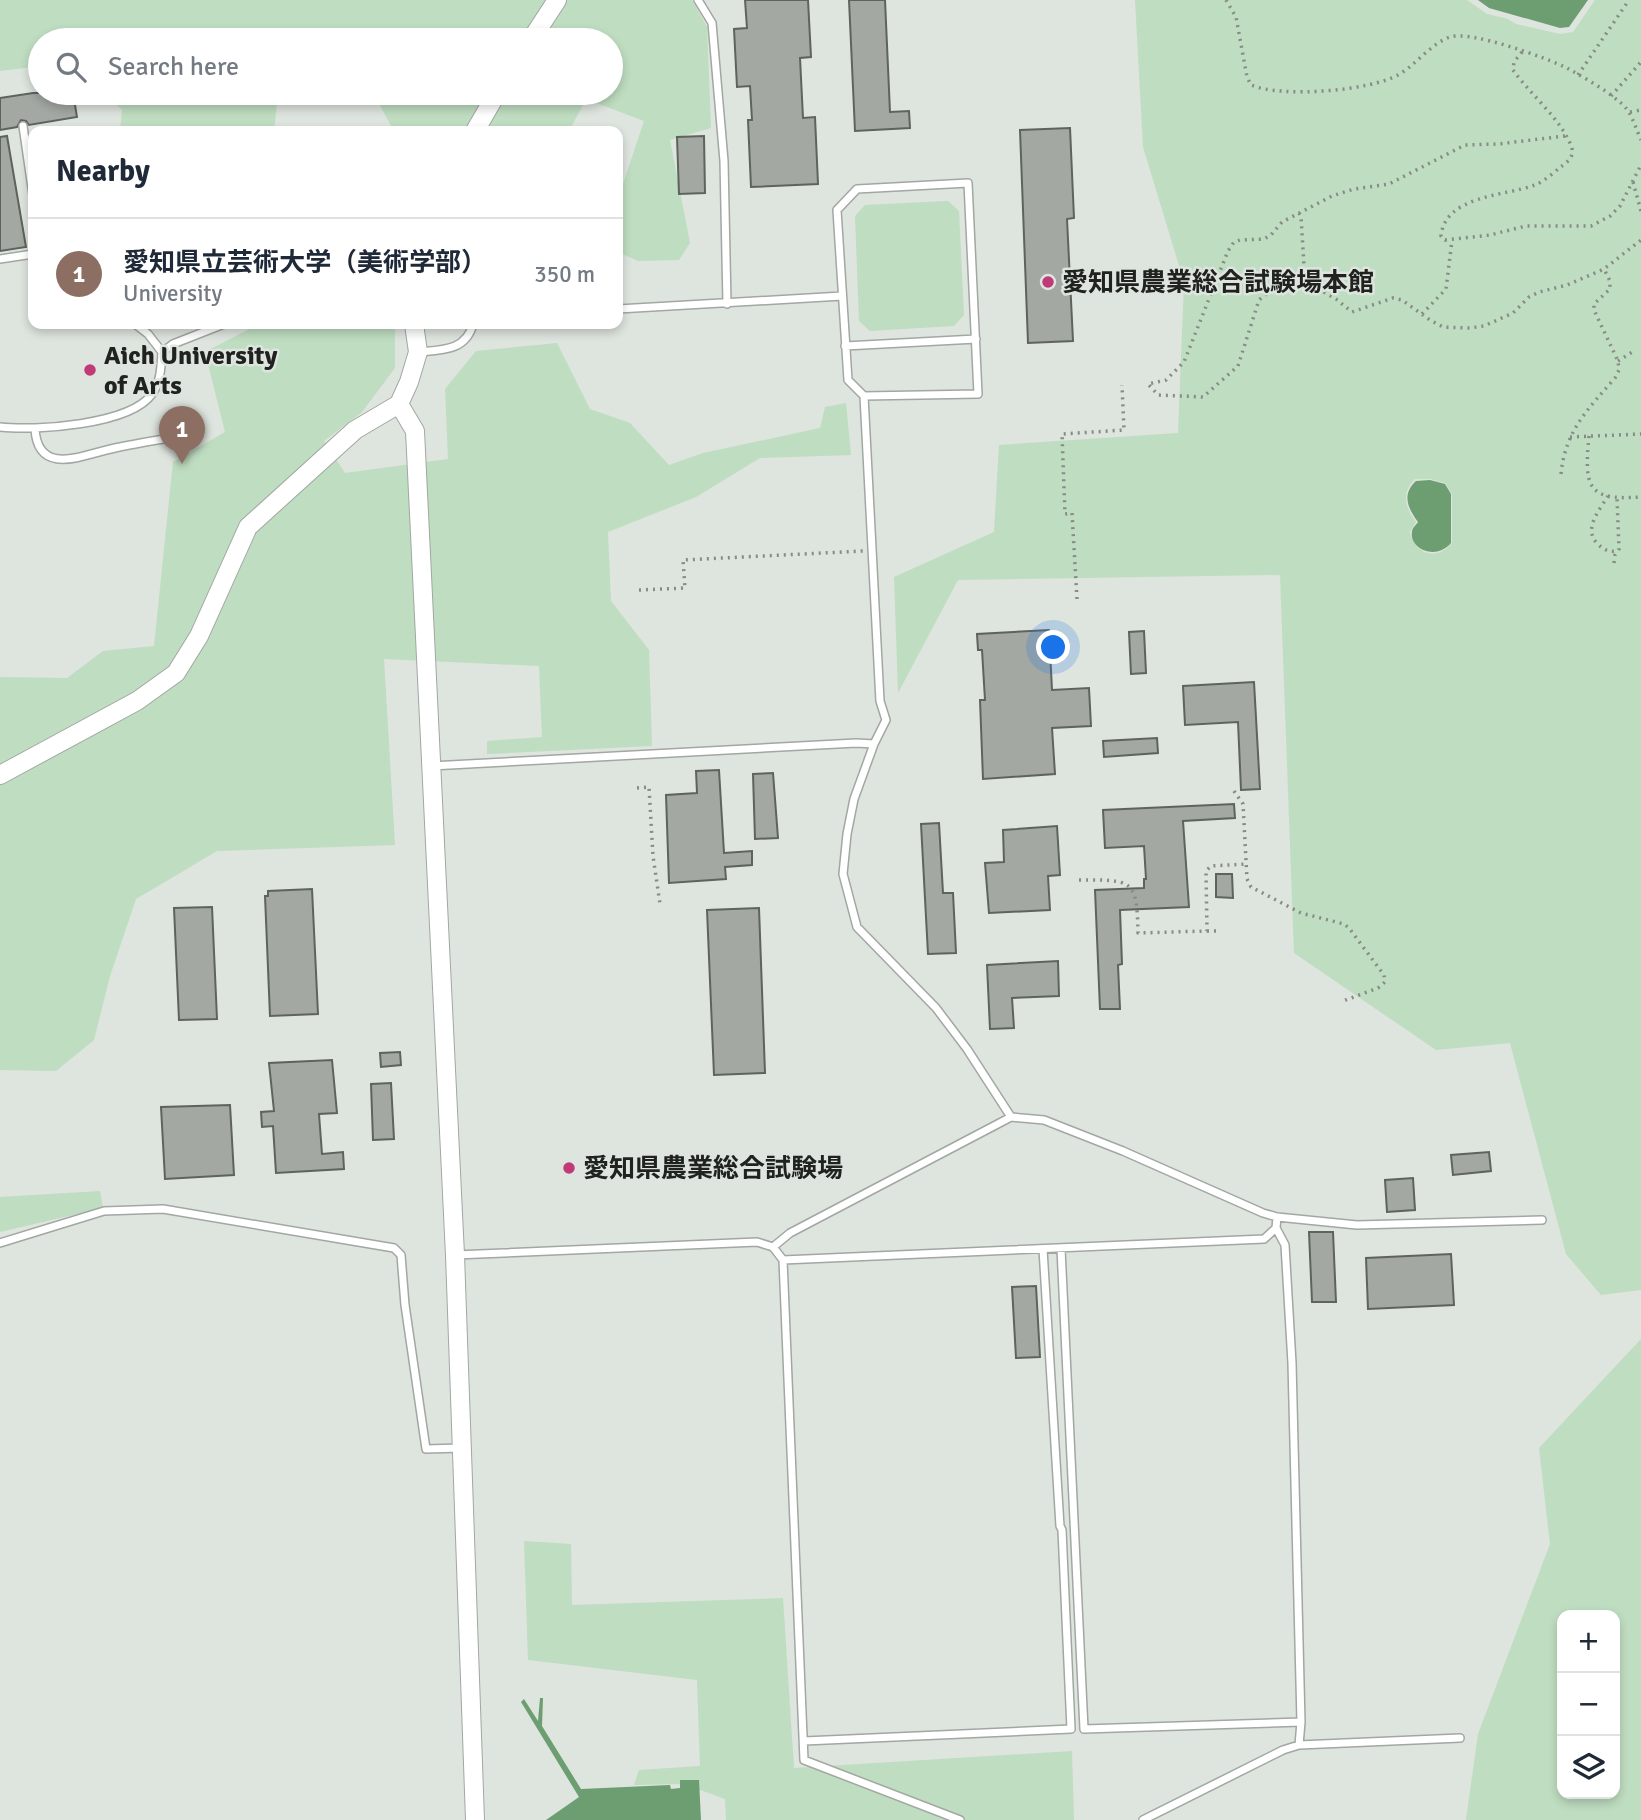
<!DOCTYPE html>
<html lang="en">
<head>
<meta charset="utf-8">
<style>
  :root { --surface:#fff; --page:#f6f6f7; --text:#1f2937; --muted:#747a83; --line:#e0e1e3; --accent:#c13a78 }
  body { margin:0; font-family:Signika,"Noto Sans JP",sans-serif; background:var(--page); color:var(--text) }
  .controls { position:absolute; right:21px; bottom:21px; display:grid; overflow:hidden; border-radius:14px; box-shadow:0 4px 10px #0003 }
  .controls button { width:63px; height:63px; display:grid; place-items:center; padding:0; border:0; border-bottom:2px solid var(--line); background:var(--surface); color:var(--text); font:35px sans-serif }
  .you { position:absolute; left:1054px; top:648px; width:24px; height:24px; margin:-18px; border:5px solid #fff; border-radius:50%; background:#1a73e8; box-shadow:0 0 0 10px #1a73e833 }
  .badge { display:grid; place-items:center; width:46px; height:46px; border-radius:50%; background:var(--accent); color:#fff; font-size:23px; font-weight:700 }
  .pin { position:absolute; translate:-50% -58px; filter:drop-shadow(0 2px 4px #0008) }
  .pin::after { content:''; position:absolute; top:37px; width:24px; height:21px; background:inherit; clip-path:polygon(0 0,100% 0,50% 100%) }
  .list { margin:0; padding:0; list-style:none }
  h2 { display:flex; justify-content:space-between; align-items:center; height:91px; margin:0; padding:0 28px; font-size:30px }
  h2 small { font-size:23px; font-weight:400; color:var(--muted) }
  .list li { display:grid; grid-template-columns:46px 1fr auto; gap:21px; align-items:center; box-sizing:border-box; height:112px; padding:0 28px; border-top:2px solid var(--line) }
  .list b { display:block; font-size:26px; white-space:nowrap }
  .list p { margin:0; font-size:23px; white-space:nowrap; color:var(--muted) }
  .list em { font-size:23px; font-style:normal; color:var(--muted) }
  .icon { flex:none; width:38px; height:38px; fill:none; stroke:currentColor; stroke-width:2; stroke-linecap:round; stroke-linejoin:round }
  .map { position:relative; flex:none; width:1641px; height:1820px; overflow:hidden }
  .search { position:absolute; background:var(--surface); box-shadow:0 4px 10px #0003; left:28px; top:28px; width:595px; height:77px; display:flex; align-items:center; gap:18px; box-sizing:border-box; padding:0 24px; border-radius:38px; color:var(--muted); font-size:26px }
  .panel { position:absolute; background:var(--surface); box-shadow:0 4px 10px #0003; left:28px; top:126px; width:595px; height:203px; border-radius:14px }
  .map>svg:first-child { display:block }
</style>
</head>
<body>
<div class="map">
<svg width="1641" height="1820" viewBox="0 0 1641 1820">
  <rect width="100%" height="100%" fill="#dee4de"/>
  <path fill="#bfddc0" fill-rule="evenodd" d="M 0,0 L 692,0 L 707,27 L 711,128 L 670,140 L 690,243 L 679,260 L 638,261 L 618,252 L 618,199 L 644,121 L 586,99 L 569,131 L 394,131 L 373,93 L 611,93 L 611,40 L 40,40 L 40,66 L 0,71 Z
    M 1135,0 L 1467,0 L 1487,14 L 1508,19 L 1516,24 L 1560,34 L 1573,32 L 1595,0 L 1641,0 L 1641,1290 L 1601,1295 L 1566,1254 L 1510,1043 L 1436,1050 L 1294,953 L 1280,575 L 958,580 L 898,693 L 894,577 L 994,532 L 999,445 L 1178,433 L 1184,282 L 1143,147 ZM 1415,479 L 1430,479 L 1445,483 L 1452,494 L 1452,543 C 1437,562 1414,554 1410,532 L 1416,522 C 1405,507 1401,493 1415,479 Z
    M 104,93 L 278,93 L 274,131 L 120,131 L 122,110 Z
    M 948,201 L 959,211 L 964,315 L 954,326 L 870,331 L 859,321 L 855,216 L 865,205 Z
    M 259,324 L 395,324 L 395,368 L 362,412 L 324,441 L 345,473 L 448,459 L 445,389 L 476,351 L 557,343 L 590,409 L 630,423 L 669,465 L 703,453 L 820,428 L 825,407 L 846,403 L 851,455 L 760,458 L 696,497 L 608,532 L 611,601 L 649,650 L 652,746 L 487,754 L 487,741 L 542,737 L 539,666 L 384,659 L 395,845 L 217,851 L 136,899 L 110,976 L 94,1040 L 56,1071 L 0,1070 L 0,677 L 67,678 L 103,651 L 154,646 L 173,462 L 225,432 L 205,352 Z
    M 100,1191 L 103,1208 L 0,1232 L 0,1197 Z
    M 1641,1339 L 1641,1820 L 1466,1820 L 1478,1734 L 1550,1544 L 1539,1448 ZM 1562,1615 L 1615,1615 L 1615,1794 L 1562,1794 Z
    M 524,1541 L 571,1544 L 572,1605 L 783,1598 L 794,1768 L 1072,1751 L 1074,1820 L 726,1820 L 725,1799 L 684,1784 L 634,1785 L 639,1770 L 700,1766 L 697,1680 L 528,1660 Z"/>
  <path fill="#6d9e71" d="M 1478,0 L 1588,0 L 1569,27 L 1560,28 L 1489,8 Z
    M 1430,480 L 1445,484 L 1451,494 L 1451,543 C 1436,561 1409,549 1412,532 C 1412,528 1416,525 1418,522 C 1407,507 1402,494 1416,481 Z
    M 540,1698 L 543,1698 L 542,1726 L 581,1789 L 670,1785 L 671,1789 L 680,1788 L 680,1780 L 699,1780 L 701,1820 L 546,1820 L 579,1797 L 521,1702 L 524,1699 L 538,1721 Z"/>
  <path fill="#a3a8a3" stroke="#5e635e" stroke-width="2" d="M 745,0 L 808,0 L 811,57 L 800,58 L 803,118 L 815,117 L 818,184 L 751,187 L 748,120 L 752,120 L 750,86 L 737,87 L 734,29 L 747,28 Z
    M 849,0 L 885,0 L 890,112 L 909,111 L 910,128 L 855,131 Z
    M 33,93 L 73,93 L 77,117 L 29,125 L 26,121 L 21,120 L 17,127 L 0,130 L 0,98 Z
    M 1070,128 L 1074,218 L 1067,219 L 1073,341 L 1028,343 L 1020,130 Z
    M 7,136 L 26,247 L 0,251 L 0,137 Z
    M 704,136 L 705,193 L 679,194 L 677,137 Z
    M 1049,630 L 1052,690 L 1089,688 L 1091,726 L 1052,728 L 1055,774 L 983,779 L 980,700 L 985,700 L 982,650 L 978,650 L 977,634 Z
    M 1144,631 L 1146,673 L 1131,674 L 1129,632 Z
    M 1254,682 L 1260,789 L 1241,790 L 1238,722 L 1185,725 L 1183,686 Z
    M 1157,738 L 1158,753 L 1104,757 L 1103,741 Z
    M 719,770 L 724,853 L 752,851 L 752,865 L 725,867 L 726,879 L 669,883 L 666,795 L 697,793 L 696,771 Z
    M 773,773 L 778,838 L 755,839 L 753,774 Z
    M 1234,804 L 1235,818 L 1183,821 L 1189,907 L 1120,910 L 1122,964 L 1118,965 L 1120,1009 L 1100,1009 L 1095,890 L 1144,888 L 1144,879 L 1146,879 L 1144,846 L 1105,848 L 1103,810 Z
    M 939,823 L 943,893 L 953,893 L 956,953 L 928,954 L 921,824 Z
    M 1057,826 L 1060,875 L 1048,876 L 1050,910 L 989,913 L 985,863 L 1004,862 L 1003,830 Z
    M 1216,874 L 1232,874 L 1233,898 L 1216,897 Z
    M 312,889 L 318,1014 L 270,1016 L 265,896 L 268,896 L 268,891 Z
    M 212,907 L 217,1019 L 179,1020 L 174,908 Z
    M 759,908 L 765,1073 L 714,1075 L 707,910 Z
    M 1058,961 L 1059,996 L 1012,998 L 1014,1028 L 990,1029 L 987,965 Z
    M 400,1052 L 401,1065 L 381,1067 L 380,1053 Z
    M 332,1060 L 337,1113 L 319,1114 L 322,1154 L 343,1152 L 344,1169 L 276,1173 L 273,1126 L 262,1127 L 261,1112 L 274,1111 L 269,1063 Z
    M 391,1083 L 394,1139 L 373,1140 L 371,1084 Z
    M 230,1105 L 234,1175 L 165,1179 L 161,1107 Z
    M 1489,1152 L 1491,1171 L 1453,1175 L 1451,1155 Z
    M 1413,1178 L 1415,1210 L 1387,1212 L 1385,1180 Z
    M 1309,1232 L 1333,1232 L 1336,1302 L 1312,1302 Z
    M 1451,1254 L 1454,1305 L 1368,1309 L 1366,1258 Z
    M 1036,1286 L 1040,1357 L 1016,1358 L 1012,1287 Z"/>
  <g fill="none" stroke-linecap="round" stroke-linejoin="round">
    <g stroke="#a2a7a2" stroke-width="10">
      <path id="service" d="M 698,0 L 712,23 L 724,161 L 727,304
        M 23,126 L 33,195
        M 0,259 L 33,254
        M 618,309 L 842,296
        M 135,324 L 148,334 L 162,352
        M 845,346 L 976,339
        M 418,352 C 442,350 466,351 473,324
        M 864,396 L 978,394 L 968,183 L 857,189 L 837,210 L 848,380 L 864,396 L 880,701 L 886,720 L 874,744 L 854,799 L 847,834 L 843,874 L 857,927 L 936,1008 L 967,1049 L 1011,1117
        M 0,427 C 35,431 130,425 152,394 C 161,382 161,366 162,352 L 173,344 L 224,324
        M 35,429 C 38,478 85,454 115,448 C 133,444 152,441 170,438
        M 431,766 L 856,743 L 874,744
        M 1277,1217 L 1276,1228 L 1285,1245 L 1292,1363 L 1301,1722 L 1299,1745
        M 0,1243 L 104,1211 L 163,1209 L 394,1248 L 401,1255 L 405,1305 L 426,1449 L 461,1448
        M 773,1247 L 790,1233 L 1011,1117 L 1044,1120 L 1123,1151 L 1263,1213 L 1277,1217 L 1357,1225 L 1542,1220
        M 1061,1249 L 1084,1729 L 1301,1722
        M 455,1255 L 757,1242 L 773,1247 L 783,1260 L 804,1760 L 960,1820
        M 783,1260 L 1264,1239 L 1276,1228
        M 804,1741 L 1071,1729 L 1062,1530 L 1060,1526 L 1043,1249
        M 1143,1820 L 1283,1750 L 1299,1745 L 1460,1738"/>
    </g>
    <g stroke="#a2a7a2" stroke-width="20">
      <path id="tertiary" d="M 531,40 L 557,0
        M 475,131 L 497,93
        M 414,324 L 418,352 L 409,382 L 399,404 L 415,431 L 455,1255 L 475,1820
        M 0,775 L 137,701 L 176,673 L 199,636 L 248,527 L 355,430 L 399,404"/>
    </g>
    <path stroke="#878b87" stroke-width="3.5" stroke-dasharray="2 5" stroke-linecap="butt" d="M 1226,0 L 1236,17 L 1247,77 L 1251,85 C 1281,98 1369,91 1398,75 C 1416,65 1430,44 1450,37 C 1470,30 1547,58 1567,68 C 1585,78 1606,90 1621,103 C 1632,112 1635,127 1641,140
      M 1522,52 L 1514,62 L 1513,70 C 1529,93 1565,123 1572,149 C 1574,156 1568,162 1562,166 C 1554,172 1545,181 1535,185 C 1506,196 1445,195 1441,236 L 1445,240 L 1490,235 L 1526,226 L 1591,226 L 1610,216 L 1620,206 L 1641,165
      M 1578,75 L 1629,0
      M 1611,96 L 1641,62
      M 1630,112 L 1641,110
      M 1565,136 L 1498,144 L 1465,145 L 1389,184 L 1354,189 L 1332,196 L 1282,222 L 1271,235 L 1264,239 L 1240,240 L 1234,242 L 1228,251 L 1184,362 L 1166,380 L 1148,384 L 1158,395 L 1203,397 L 1238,366 L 1259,300 C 1273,287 1289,286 1308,283 L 1336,299 L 1352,312 L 1393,298 L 1402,300 L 1430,320 L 1443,327 L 1470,328 L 1484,326 L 1513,313 L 1529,297 L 1539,292 L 1567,285 L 1604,269 L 1641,240
      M 1633,182 L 1641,211
      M 1299,213 L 1301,216 L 1305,283
      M 1422,314 L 1446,289 L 1452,240
      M 1618,361 L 1634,351
      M 1589,436 C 1584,487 1587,501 1641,497
      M 1570,437 L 1641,434
      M 1561,474 C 1565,431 1588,409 1615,378 L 1619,370 L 1618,361 L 1594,310 L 1594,304 L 1610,289 L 1610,281 L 1604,269
      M 1608,496 C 1600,509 1583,529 1597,543 C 1603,550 1609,552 1617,551
      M 1614,563 L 1615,555 L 1619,549 L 1617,498
      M 639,590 L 685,588 L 683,560 L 863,551
      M 1077,599 L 1072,513 L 1065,514 L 1062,434 L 1124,430 L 1122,385
      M 637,788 L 649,787 L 653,856 L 660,904
      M 1234,791 L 1243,804 L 1247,879 L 1251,887 L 1301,913 L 1344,924 L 1349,928 L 1384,975 L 1385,982 L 1378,988 L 1343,1001
      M 1079,880 C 1132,880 1137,878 1138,933 L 1207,931 L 1206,871 L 1211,866 L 1247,864
      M 1207,931 L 1219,931"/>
    <use href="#service" stroke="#fff" stroke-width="7"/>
    <use href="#tertiary" stroke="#fff" stroke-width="18"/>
  </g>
  <g fill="#c13a78" stroke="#dee4de" stroke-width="2.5">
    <circle cx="1048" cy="282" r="7"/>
    <circle cx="90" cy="370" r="7"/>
    <circle cx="569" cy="1168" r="7"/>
  </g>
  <g text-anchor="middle" stroke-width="5" stroke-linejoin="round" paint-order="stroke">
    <g font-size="26" font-weight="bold" fill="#202220" stroke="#dee4de" text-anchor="start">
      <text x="1062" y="291">愛知県農業総合試験場本館</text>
      <text x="104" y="364">Aich University<tspan x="104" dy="30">of Arts</tspan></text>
      <text x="583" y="1177">愛知県農業総合試験場</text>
    </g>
  </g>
</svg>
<div class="controls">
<button>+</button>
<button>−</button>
<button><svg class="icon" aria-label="layers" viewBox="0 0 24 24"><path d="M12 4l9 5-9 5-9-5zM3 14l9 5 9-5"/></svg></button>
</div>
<div class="you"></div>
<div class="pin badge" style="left:182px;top:464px;background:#8d6e63">1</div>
<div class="search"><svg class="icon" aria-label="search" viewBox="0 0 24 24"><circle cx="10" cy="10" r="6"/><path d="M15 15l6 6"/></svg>Search here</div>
<section class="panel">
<h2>Nearby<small></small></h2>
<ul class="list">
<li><span class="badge" style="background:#8d6e63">1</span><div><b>愛知県立芸術大学（美術学部）</b><p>University</p></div><em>350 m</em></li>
</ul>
</section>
</div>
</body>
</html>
